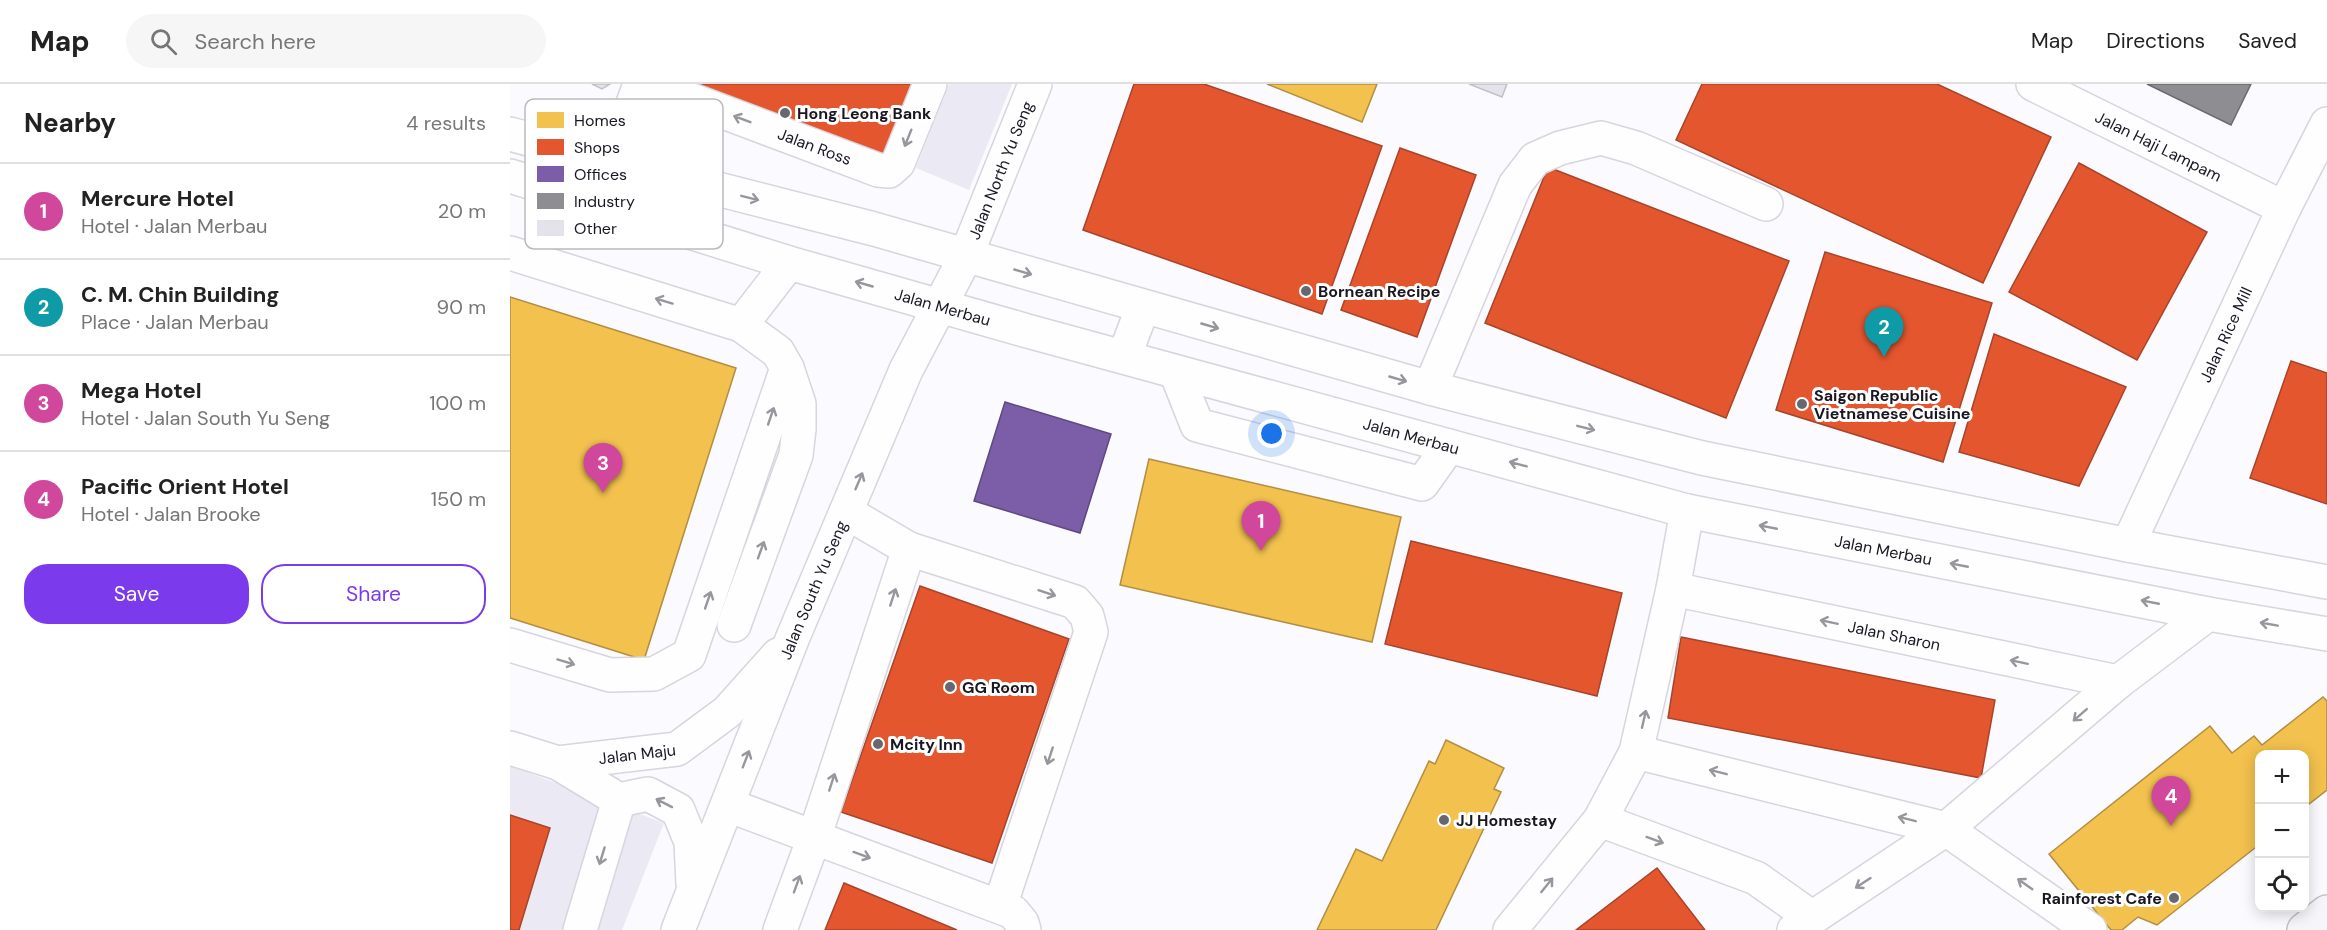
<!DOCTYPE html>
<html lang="en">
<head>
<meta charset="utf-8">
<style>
  :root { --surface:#fff; --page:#f6f6f6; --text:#222; --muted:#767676; --line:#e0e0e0; --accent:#7c3aed }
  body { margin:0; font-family:"DM Sans",sans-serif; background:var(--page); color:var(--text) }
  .controls { position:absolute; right:18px; bottom:18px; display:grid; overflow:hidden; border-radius:12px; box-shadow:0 3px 15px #0003 }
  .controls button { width:54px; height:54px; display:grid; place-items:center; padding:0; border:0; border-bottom:2px solid var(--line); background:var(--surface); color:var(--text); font:30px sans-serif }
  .you { position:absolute; left:762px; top:350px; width:21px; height:21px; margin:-15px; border:4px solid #fff; border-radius:50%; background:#1a73e8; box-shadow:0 0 0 9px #1a73e833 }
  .badge { display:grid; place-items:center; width:39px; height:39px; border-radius:50%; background:var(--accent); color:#fff; font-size:20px; font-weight:700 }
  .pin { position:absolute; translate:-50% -50px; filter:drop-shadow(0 2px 3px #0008) }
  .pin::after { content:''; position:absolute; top:32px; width:21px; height:18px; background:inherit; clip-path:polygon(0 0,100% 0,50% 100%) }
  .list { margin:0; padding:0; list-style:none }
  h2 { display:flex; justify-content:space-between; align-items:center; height:78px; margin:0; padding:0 24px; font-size:26px }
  h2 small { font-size:20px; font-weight:400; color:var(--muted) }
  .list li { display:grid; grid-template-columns:39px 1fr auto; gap:18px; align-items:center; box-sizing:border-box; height:96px; padding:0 24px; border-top:2px solid var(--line) }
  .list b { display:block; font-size:22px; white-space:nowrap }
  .list p { margin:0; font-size:20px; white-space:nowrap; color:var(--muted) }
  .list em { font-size:20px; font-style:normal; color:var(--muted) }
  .actions { display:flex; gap:12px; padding:18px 24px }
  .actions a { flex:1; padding:14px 0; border:2px solid var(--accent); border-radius:24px; text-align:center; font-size:21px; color:var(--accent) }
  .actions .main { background:var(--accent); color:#fff }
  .icon { flex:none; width:33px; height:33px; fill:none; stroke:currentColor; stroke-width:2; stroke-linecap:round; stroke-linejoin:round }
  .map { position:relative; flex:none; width:1817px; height:846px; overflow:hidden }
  header { display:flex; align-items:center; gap:36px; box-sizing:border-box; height:84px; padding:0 30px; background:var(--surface); border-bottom:2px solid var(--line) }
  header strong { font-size:28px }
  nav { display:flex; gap:33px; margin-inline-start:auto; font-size:21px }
  .search { width:420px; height:54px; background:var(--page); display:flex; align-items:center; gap:15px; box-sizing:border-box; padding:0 21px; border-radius:33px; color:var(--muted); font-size:22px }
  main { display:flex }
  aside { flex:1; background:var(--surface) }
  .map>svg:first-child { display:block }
</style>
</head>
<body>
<header>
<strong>Map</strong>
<div class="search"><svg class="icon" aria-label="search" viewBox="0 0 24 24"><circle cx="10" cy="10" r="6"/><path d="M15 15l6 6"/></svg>Search here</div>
<nav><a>Map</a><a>Directions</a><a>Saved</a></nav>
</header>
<main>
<aside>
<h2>Nearby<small>4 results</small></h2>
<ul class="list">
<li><span class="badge" style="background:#d1479c">1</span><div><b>Mercure Hotel</b><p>Hotel · Jalan Merbau</p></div><em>20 m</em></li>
<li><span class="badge" style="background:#0f9aa8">2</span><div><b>C. M. Chin Building</b><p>Place · Jalan Merbau</p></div><em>90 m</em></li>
<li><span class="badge" style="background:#d1479c">3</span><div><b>Mega Hotel</b><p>Hotel · Jalan South Yu Seng</p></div><em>100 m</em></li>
<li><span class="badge" style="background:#d1479c">4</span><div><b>Pacific Orient Hotel</b><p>Hotel · Jalan Brooke</p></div><em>150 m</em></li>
</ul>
<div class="actions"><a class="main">Save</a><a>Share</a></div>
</aside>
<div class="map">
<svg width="1817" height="846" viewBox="0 0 1817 846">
  <rect width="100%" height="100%" fill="#fbfafe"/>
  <path fill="#ebeaf4" d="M 439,0 L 502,0 L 459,106 L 406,84 Z
    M 0,682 L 154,739 L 112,846 L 0,846 Z"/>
  <path fill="#f2c14e" stroke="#b18e41" stroke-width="1.5" d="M 757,0 L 867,0 L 852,38 Z
    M 0,213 L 226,284 L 134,576 L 0,534 Z
    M 639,375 L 891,433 L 862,558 L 610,501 Z
    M 1813,613 L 1817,617 L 1817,706 L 1794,724 L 1794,670 L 1750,670 L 1750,760 L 1647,841 L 1628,833 L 1612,846 L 1601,846 L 1539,770 L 1700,642 L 1722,669 L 1744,652 L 1752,661 Z
    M 936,656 L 994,684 L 984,705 L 991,708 L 926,846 L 807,846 L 846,765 L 872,777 L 919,677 L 925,680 Z"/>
  <path fill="#e4572e" stroke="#a7442a" stroke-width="1.5" d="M 169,0 L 404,0 L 377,69 L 362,75 Z
    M 624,0 L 694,0 L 872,62 L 812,230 L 573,146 Z
    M 1192,0 L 1427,0 L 1541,53 L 1473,199 L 1166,56 Z
    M 890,64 L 966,91 L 907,253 L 831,226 Z
    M 1569,79 L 1697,148 L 1627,276 L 1499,208 Z
    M 1038,83 L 1279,177 L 1216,334 L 975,239 Z
    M 1315,168 L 1482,219 L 1433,378 L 1266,326 Z
    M 1484,250 L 1616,303 L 1569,402 L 1449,368 Z
    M 1781,277 L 1817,289 L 1817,420 L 1740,394 Z
    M 901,457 L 1112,509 L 1087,612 L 875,560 Z
    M 410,502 L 559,555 L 482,779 L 331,728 Z
    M 1171,553 L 1485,616 L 1471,694 L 1158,634 Z
    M 0,731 L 40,744 L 9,846 L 0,846 Z
    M 1147,784 L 1195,846 L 1066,846 Z
    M 334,799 L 447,846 L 315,846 Z"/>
  <path fill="#7b5ea7" stroke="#5e497f" stroke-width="1.5" d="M 495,318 L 601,350 L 570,449 L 464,417 Z"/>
  <path fill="#8d8d92" stroke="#6a6a70" stroke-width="1.5" d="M 1637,0 L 1741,0 L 1721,41 Z"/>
  <path fill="#e4e2eb" stroke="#c2c0c8" stroke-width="1.5" d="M 82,0 L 100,0 L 92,5 Z
    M 959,0 L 997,0 L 992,13 Z"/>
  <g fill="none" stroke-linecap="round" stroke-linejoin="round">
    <g stroke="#d7d5dd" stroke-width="36">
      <g id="minor">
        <path id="s1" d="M 139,0 L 368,86 L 379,87 L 388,79 L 420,0"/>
        <path id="s2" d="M 1523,0 L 1774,124"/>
        <path d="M 0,50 L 102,78 L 364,145 L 920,304 L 1192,374 L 1618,461 L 1817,498"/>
        <path d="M 102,78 L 130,0"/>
        <path id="s3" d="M 0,92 L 279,179 L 521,248 L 1177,427 L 1698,530 L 1817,550"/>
        <path d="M 0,169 L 231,241 L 268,268 L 277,284 L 179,571 L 144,590 L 100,591 L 0,561"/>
        <path d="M 231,241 L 279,179"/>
        <path d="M 614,273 L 633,223"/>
        <path d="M 666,288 L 687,341 L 912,400 L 939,362"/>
        <path d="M 920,304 L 1005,101 L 1025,75 L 1050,64 L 1091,54 L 1126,64 L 1256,120"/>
        <path d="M 336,428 L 399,465"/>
        <path id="s4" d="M 1618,461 L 1774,124 L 1817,40"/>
        <path id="s5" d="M 1163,505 L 1608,598"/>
        <path d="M 224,541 L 286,371 L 289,345 L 289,320 L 277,284"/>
        <path id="s6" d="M 0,664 L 48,679 L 167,665 L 217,628 L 268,571"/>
        <path d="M 1126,668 L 1436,745 L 1608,598 L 1698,530"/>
        <path d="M 48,679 L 109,716 L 138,710 L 168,726 L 181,758 L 183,800"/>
        <path d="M 218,721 L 503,828 L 512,839 L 514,846"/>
        <path d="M 1090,736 L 1246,794 L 1301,833"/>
        <path d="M 70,846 L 109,716"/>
        <path id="s7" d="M 168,846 L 283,553 L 396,286 L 456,172 L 525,0"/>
        <path d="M 270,846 L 304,754 L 399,465 L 565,518 L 577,532 L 581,548 L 490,822"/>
        <path d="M 1000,846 L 1090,736 L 1126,668 L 1163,505 L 1177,427"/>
        <path d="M 1284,846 L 1436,745 L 1580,846"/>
      </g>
    </g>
    <g stroke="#c3c1ca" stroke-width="36">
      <path id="major" d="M 1794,846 L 1817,828"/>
    </g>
    <use href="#minor" stroke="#fefeff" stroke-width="33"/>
    <use href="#major" stroke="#f6f5fa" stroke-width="33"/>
  </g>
  <defs><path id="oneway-shaft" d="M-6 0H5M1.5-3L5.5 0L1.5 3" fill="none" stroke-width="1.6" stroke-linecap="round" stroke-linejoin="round" transform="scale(1.5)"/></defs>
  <g stroke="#97969c">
    <use href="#oneway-shaft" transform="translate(232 35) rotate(-159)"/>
    <use href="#oneway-shaft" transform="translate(398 54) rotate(112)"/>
    <use href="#oneway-shaft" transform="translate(240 114) rotate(14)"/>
    <use href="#oneway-shaft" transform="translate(513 188) rotate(16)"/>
    <use href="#oneway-shaft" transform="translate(354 200) rotate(-164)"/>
    <use href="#oneway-shaft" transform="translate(154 217) rotate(-163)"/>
    <use href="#oneway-shaft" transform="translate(700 242) rotate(16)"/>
    <use href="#oneway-shaft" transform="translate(888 295) rotate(16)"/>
    <use href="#oneway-shaft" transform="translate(261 332) rotate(-71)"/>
    <use href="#oneway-shaft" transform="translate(1076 344) rotate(14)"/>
    <use href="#oneway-shaft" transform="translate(1008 380) rotate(-165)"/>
    <use href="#oneway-shaft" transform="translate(349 397) rotate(-67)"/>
    <use href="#oneway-shaft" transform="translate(1258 443) rotate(-169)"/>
    <use href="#oneway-shaft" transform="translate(251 466) rotate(-70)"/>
    <use href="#oneway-shaft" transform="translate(1449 481) rotate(-169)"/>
    <use href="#oneway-shaft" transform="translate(537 509) rotate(18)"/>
    <use href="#oneway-shaft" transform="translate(383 513) rotate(-72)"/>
    <use href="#oneway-shaft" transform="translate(198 516) rotate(-71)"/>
    <use href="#oneway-shaft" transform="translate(1640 518) rotate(-169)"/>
    <use href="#oneway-shaft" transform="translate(1319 538) rotate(-168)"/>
    <use href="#oneway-shaft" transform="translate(1759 540) rotate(-170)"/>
    <use href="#oneway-shaft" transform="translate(56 578) rotate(17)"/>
    <use href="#oneway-shaft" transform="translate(1509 578) rotate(-168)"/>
    <use href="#oneway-shaft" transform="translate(1570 631) rotate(139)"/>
    <use href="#oneway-shaft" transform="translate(1134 635) rotate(-77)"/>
    <use href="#oneway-shaft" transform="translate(540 672) rotate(108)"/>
    <use href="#oneway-shaft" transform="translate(236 675) rotate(-69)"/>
    <use href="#oneway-shaft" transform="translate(1208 688) rotate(-166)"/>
    <use href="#oneway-shaft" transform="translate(322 698) rotate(-72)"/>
    <use href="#oneway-shaft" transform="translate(154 719) rotate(-153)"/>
    <use href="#oneway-shaft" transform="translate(1397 735) rotate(-166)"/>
    <use href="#oneway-shaft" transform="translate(1145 756) rotate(20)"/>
    <use href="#oneway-shaft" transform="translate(352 771) rotate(20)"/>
    <use href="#oneway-shaft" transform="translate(92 772) rotate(107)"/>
    <use href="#oneway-shaft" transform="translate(1353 799) rotate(147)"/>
    <use href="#oneway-shaft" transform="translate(287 800) rotate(-70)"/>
    <use href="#oneway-shaft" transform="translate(1515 800) rotate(-145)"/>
    <use href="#oneway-shaft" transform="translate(1037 801) rotate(-51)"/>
  </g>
  <g fill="#68666f" stroke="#fff" stroke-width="2">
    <circle cx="275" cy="29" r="6"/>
    <circle cx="796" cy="207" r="6"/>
    <circle cx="1292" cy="320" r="6"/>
    <circle cx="440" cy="603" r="6"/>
    <circle cx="368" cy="660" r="6"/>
    <circle cx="934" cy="736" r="6"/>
    <circle cx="1664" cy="814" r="6"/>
  </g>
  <g text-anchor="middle" stroke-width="6" stroke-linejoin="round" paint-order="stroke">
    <g font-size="16" font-weight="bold" fill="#191722" stroke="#fff" text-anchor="start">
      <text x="287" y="35">Hong Leong Bank</text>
      <text x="808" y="213">Bornean Recipe</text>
      <text x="1304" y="317">Saigon Republic<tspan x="1304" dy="18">Vietnamese Cuisine</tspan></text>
      <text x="452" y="609">GG Room</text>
      <text x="380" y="666">Mcity Inn</text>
      <text x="946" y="742">JJ Homestay</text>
      <text x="1652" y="820" text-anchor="end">Rainforest Cafe</text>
    </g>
    <g font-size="16" fill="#191722" stroke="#fff">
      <text dy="6" stroke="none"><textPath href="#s1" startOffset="177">Jalan Ross</textPath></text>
      <text dy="6" stroke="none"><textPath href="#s2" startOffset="140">Jalan Haji Lampam</textPath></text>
      <text dy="6" stroke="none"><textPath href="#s7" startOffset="826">Jalan North Yu Seng</textPath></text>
      <text dy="6" stroke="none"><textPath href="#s3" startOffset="452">Jalan Merbau</textPath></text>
      <text dy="6" stroke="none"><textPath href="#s4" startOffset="232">Jalan Rice Mill</textPath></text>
      <text dy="6" stroke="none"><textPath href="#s3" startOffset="938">Jalan Merbau</textPath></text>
      <text dy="6" stroke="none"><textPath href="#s3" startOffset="1424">Jalan Merbau</textPath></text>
      <text dy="6" stroke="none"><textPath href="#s7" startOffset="366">Jalan South Yu Seng</textPath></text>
      <text dy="6" stroke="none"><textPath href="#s5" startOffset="226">Jalan Sharon</textPath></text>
      <text dy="6" stroke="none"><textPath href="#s6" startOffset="130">Jalan Maju</textPath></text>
    </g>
  </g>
  <rect x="15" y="15" width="198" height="150" rx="9" fill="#fff" stroke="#bab9bd" stroke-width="1.5"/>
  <rect x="27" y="28" width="27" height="16" fill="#f2c14e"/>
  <rect x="27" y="55" width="27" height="16" fill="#e4572e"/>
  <rect x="27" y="82" width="27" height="16" fill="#7b5ea7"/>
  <rect x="27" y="109" width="27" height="16" fill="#8d8d92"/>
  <rect x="27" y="136" width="27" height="16" fill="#e4e2eb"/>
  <g font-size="16" fill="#191722">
    <text x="64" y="42">Homes</text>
    <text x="64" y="69">Shops</text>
    <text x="64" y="96">Offices</text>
    <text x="64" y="123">Industry</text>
    <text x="64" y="150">Other</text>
  </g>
</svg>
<div class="controls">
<button>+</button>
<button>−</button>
<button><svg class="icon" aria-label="locate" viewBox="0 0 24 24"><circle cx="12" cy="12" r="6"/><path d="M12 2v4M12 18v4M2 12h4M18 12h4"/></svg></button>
</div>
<div class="you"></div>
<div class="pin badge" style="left:751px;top:467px;background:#d1479c">1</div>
<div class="pin badge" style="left:1374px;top:273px;background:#0f9aa8">2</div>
<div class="pin badge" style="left:93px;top:409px;background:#d1479c">3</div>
<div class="pin badge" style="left:1661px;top:742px;background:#d1479c">4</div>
</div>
</main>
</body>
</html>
